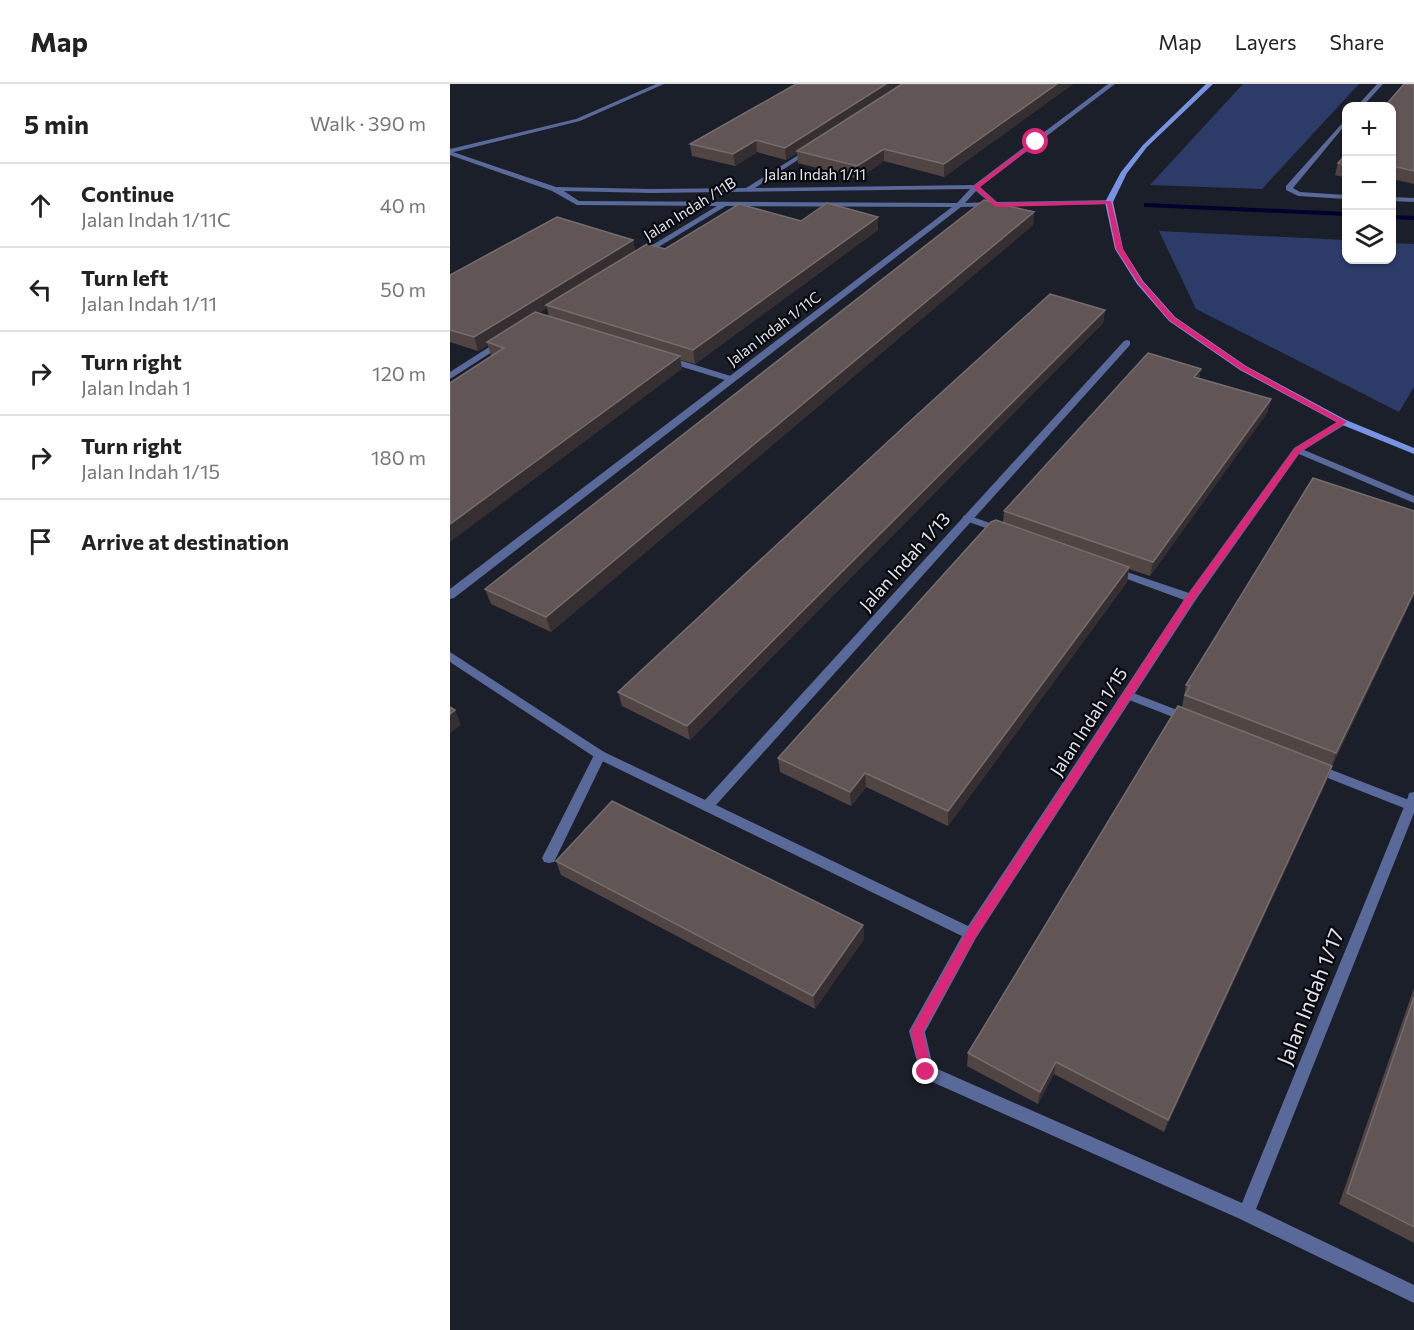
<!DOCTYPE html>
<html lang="en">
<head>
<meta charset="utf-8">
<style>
  :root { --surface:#fff; --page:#f2f2f2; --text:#222; --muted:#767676; --line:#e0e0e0 }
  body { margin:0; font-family:Commissioner,sans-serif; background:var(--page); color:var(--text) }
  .controls { position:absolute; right:18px; top:18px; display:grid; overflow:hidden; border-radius:12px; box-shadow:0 2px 4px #0004 }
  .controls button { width:54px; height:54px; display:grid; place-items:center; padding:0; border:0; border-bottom:2px solid var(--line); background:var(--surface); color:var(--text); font:30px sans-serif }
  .stop { position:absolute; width:18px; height:18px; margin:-14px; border:4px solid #db2777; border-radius:50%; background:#fff }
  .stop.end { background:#db2777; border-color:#fff; box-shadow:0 2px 6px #0008 }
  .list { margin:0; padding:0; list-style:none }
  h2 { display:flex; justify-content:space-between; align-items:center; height:78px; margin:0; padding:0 24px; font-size:26px }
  h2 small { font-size:20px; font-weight:400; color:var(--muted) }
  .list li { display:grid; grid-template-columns:39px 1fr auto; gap:18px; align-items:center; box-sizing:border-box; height:84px; padding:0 24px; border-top:2px solid var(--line) }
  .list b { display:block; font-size:22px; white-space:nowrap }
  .list p { margin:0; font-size:20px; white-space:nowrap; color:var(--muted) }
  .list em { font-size:20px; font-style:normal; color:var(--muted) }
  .icon { flex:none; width:33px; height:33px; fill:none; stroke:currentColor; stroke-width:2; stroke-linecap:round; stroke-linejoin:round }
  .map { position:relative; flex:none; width:964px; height:1246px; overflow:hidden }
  header { display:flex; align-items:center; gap:36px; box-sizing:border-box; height:84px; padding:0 30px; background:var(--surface); border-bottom:2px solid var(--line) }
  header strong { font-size:28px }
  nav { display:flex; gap:33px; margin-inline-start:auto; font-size:21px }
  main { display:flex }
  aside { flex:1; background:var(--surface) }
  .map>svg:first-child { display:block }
</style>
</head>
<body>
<header>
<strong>Map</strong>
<nav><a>Map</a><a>Layers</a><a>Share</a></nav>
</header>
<main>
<aside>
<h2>5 min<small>Walk · 390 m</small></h2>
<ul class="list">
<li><svg class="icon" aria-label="ahead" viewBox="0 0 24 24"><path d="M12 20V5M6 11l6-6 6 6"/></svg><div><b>Continue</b><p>Jalan Indah 1/11C</p></div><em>40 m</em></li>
<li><svg class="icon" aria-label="left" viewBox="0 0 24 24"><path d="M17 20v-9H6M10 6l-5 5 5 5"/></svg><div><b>Turn left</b><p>Jalan Indah 1/11</p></div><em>50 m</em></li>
<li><svg class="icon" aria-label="right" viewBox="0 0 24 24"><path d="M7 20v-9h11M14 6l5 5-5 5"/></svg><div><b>Turn right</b><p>Jalan Indah 1</p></div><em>120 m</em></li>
<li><svg class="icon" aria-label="right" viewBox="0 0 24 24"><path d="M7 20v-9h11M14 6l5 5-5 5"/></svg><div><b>Turn right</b><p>Jalan Indah 1/15</p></div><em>180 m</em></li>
<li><svg class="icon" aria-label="arrive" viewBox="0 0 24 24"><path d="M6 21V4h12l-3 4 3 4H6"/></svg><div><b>Arrive at destination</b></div></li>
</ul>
</aside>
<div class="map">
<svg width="964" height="1246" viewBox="0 0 964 1246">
  <rect width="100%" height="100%" fill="#1b1f29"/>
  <path fill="#2d3b69" d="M 793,0 L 909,0 L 812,105 L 700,101 Z
    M 709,147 L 896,156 L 896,176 L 942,176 L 942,159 L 964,160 L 964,303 L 949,328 L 746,225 Z"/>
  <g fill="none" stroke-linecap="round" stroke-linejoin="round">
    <path fill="#02002c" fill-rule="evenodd" d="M 694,119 L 896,128 L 896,132 L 697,123 L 694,123 Z
      M 942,131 L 964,132 L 964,136 L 942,135 Z"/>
    <path fill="#58699a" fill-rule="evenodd" d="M 206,0 L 214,0 L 130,37 L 0,69 L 0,65 L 126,35 Z
      M 216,272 L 284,293 L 285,295 L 284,297 L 278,297 L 213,277 L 213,273 Z
      M 517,431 L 557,445 L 558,447 L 553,450 L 513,436 L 513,432 Z
      M 662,483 L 745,511 L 746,514 L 745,517 L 737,517 L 658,488 L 657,486 L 658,484 Z
      M 678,607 L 740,631 L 742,634 L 736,638 L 674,614 L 672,611 Z
      M 150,666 L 154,668 L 156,671 L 106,774 L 104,778 L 99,779 L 94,778 L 92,774 L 144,671 L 146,668 Z
      M 864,679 L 964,718 L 964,728 L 860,687 L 858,684 L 860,681 Z"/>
    <path fill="#58699a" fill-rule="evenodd" d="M 658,0 L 665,0 L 530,103 L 547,118 L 659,116 L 663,118 L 662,120 L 511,123 L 4,514 L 0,515 L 0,505 L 502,123 L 276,122 L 192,173 L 189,173 L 189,169 L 267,122 L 127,121 L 102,107 L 0,71 L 0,67 L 106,103 L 201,105 L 296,104 L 361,63 L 364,65 L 363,66 L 305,104 L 524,101 ZM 520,105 L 507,119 L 129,117 L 114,107 L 201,109 ZM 526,107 L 539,118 L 515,119 Z
      M 927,0 L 933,0 L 913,22 L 907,22 Z
      M 896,35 L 896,40 L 843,104 L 850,108 L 896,111 L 896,115 L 848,112 L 836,106 L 836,102 Z
      M 942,113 L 964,114 L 964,118 L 942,117 Z
      M 53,254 L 56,255 L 56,259 L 0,295 L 0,288 Z
      M 677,256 L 680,257 L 680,261 L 266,721 L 518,842 L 737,511 L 844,364 L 890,336 L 896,336 L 896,340 L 854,366 L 964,412 L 964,419 L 849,370 L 745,517 L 526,854 L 475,948 L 483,983 L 792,1119 L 958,713 L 959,709 L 964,708 L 964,729 L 806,1125 L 964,1201 L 964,1219 L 790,1135 L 471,993 L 459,947 L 512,852 L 146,674 L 0,578 L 0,568 L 154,668 L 255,716 L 674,257 Z"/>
    <path fill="#7893e2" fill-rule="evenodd" d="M 756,0 L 763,0 L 697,63 L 677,89 L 663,118 L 673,165 L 693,197 L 725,233 L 796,282 L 896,336 L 964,364 L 964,370 L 890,340 L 790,286 L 719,237 L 687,200 L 665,165 L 655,118 L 671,88 L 693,61 Z"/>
  </g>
  <path fill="#514543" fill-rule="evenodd" d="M 346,0 L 623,0 L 494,93 L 434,77 L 408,95 L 348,79 L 347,69 L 336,76 L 307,68 L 285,82 L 242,72 L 240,60 Z
    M 964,0 L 964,100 L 942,95 L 942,22 Z
    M 897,69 L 897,94 L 885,91 L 888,79 Z
    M 584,128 L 583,141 L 101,548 L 41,520 L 35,505 Z
    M 351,137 L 428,146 L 245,280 L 230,276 L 232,285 L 41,272 L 38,261 L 28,267 L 0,258 L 0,191 L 183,156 L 185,167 L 215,165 ZM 97,224 L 99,233 L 88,229 Z
    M 655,226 L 653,239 L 240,656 L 172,622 L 168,608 Z
    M 751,285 L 749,294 L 821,315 L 817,329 L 700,492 L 679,485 L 677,498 L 498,742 L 416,703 L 401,722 L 330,688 L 328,674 L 553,438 L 554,427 Z
    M 964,427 L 964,511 L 882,682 L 877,696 L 714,1048 L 604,990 L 588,1020 L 517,982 L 518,969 L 732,623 L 736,601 Z
    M 106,777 L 413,841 L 414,855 L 365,925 L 111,791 Z
    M 964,904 L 964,1159 L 889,1120 Z"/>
  <path fill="#352f31" d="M 436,0 L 455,0 L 347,67 L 347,69 L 336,76 L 335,64 Z
    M 607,0 L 623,0 L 494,93 L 494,80 Z
    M 306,56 L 307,68 L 285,82 L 283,70 Z
    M 434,65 L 434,77 L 408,95 L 407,82 Z
    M 584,128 L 583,141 L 101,548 L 96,533 Z
    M 428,133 L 428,146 L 245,280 L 243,266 Z
    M 183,156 L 186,169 L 96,221 L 97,224 L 41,259 L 37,258 L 38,261 L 28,267 L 24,253 Z
    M 655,226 L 653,239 L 240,656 L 237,642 Z
    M 230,272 L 232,285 L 0,458 L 0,440 Z
    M 751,285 L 748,299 L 744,293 Z
    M 821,315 L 817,329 L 700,492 L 703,478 Z
    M 679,483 L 677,498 L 498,742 L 498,727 Z
    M 964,508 L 964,511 L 881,683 L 886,669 Z
    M 5,626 L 11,641 L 0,649 L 0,630 Z
    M 882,682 L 877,696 L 714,1048 L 718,1036 Z
    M 415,689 L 416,703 L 401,722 L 400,708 Z
    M 413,841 L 414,855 L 365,925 L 363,912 Z
    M 606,978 L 604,990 L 588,1020 L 590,1008 Z"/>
  <path fill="#615655" stroke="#756d6d" stroke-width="1.5" d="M 346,0 L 436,0 L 335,64 L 306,56 L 283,70 L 240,60 Z
    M 452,0 L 607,0 L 494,80 L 434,65 L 407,82 L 347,67 Z
    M 954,0 L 964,0 L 964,87 L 942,82 L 942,22 L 935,22 Z
    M 897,69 L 897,81 L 888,79 Z
    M 534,116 L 584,128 L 96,533 L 35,505 Z
    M 377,119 L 428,133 L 243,266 L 96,221 L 197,160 L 215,165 L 289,120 L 351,137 Z
    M 107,133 L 183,156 L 24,253 L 0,246 L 0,191 Z
    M 600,210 L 655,226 L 237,642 L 168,608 L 457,340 Z
    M 85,228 L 230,272 L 0,440 L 0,299 L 54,264 L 37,258 Z
    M 698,269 L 751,285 L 744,293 L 821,315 L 703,478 L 554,427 Z
    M 863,394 L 964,427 L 964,508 L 886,669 L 735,611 L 740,602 L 736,601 Z
    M 546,436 L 679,483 L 498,727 L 415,689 L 400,708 L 328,674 L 541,438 Z
    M 728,622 L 882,682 L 718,1036 L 606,978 L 590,1008 L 518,969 Z
    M 0,623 L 5,626 L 0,630 Z
    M 162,717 L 413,841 L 363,912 L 106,777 Z
    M 964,913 L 964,1143 L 897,1109 Z"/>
  <path fill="#db2777" d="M 584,57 L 588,58 L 530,103 L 547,119 L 661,117 L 673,165 L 692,197 L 724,233 L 795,282 L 897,338 L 850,368 L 744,516 L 525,854 L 473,948 L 482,988 L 476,993 L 470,988 L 461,947 L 517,847 L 737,512 L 844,365 L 887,338 L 790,285 L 719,236 L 688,199 L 666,165 L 657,120 L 546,123 L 524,104 L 524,102 Z"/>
  <g text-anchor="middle" stroke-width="4.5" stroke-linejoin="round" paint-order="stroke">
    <g font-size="15" fill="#e2e5ec" stroke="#07090d">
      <text x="365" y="96">Jalan Indah 1/11</text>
      <text transform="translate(240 125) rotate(-32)" y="5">Jalan Indah /11B</text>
      <text transform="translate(324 245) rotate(-37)" y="5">Jalan Indah 1/11C</text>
    </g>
    <g font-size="18" fill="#e2e5ec" stroke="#07090d">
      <text transform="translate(455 478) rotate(-48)" y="6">Jalan Indah 1/13</text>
      <text transform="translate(639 638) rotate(-57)" y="6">Jalan Indah 1/15</text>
    </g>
    <g font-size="21" fill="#e2e5ec" stroke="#07090d">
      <text transform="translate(861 913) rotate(-68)" y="7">Jalan Indah 1/17</text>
    </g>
  </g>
</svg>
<div class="controls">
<button>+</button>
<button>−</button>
<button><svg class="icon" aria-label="layers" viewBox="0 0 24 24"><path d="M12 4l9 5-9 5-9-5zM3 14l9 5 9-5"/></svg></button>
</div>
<div class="stop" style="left:586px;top:58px"></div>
<div class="stop end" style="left:476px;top:988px"></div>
</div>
</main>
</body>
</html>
